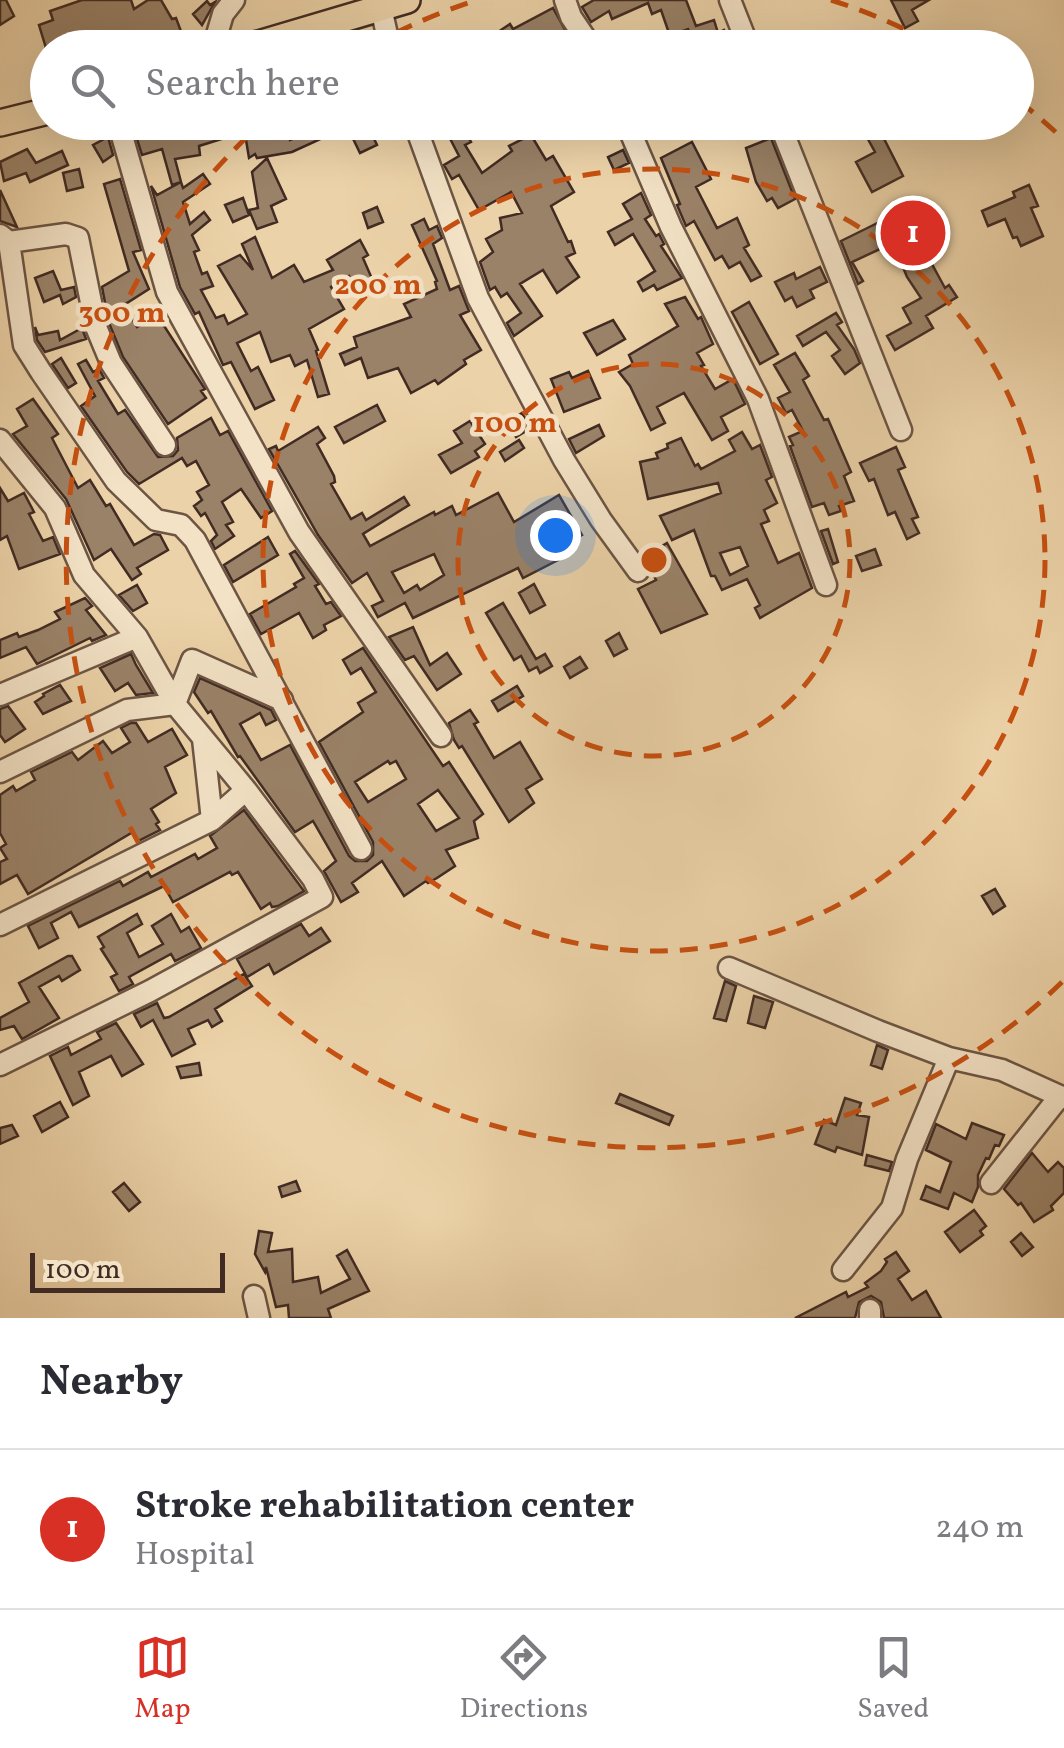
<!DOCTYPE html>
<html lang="en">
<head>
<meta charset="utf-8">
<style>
  :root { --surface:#fff; --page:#f2f2f3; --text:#2b2b33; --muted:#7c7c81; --line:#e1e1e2; --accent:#d93025 }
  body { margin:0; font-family:Vollkorn,serif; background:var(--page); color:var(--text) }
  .scale { position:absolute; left:30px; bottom:25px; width:195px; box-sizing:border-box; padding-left:10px; border:5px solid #412b23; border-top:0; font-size:28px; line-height:35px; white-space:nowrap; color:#412b23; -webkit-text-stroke:8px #f3e2c6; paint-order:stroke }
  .you { position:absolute; left:555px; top:535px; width:35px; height:35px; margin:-25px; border:8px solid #fff; border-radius:50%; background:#1a73e8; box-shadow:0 0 0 15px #1a73e833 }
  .badge { display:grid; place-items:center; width:65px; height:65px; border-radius:50%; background:var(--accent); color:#fff; font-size:32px; font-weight:700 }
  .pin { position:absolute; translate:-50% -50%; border:5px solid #fff; box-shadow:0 2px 10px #0006 }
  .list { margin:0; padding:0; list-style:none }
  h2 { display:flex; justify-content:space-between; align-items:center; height:130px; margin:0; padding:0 40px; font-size:42px }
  h2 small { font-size:32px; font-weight:400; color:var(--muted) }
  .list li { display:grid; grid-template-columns:65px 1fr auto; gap:30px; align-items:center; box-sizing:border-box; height:160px; padding:0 40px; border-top:2px solid var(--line) }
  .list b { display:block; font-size:38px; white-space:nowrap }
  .list p { margin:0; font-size:32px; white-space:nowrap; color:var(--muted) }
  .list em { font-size:32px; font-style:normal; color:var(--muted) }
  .icon { flex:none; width:55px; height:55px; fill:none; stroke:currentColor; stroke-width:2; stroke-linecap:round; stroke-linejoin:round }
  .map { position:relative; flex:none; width:1064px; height:1318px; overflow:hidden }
  .search { position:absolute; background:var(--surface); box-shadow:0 10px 40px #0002; left:30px; right:30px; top:30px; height:110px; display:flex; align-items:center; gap:25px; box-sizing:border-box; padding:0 35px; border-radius:55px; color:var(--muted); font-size:38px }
  .sheet { height:290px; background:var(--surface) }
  nav { display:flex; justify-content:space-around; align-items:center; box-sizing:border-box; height:140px; border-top:2px solid var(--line); background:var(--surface); font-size:28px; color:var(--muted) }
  nav a { display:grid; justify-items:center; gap:5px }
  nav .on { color:var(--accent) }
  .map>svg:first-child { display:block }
</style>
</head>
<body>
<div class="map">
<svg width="1064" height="1318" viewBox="0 0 1064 1318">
  <rect width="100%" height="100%" fill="#ecd2a8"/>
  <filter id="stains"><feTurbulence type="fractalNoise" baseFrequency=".002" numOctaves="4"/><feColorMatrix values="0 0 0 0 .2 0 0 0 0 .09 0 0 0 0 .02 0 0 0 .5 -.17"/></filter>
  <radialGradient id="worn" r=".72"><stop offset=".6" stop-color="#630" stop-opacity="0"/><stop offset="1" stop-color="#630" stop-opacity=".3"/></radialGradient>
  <path fill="#9a8268" stroke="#412b23" stroke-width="2.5" fill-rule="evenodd" d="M 0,0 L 6,0 L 14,16 L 0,25 Z
    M 82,0 L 131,0 L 134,9 L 148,0 L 161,0 L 172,19 L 176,18 L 182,34 L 159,43 L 156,34 L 122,48 L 46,48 L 39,25 L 53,20 L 50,11 Z
    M 594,0 L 686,0 L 696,26 L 714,20 L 718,33 L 724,30 L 730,41 L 717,48 L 698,48 L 688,29 L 670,36 L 661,10 L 652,14 L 648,3 L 612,19 L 609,11 L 591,22 L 582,7 Z
    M 891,0 L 929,0 L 912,10 L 918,21 L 905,28 Z
    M 207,1 L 210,5 L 215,2 L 202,25 L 193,14 Z
    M 553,8 L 575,48 L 555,48 L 548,34 L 520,48 L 483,48 L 502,37 L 498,32 L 510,24 L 513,29 Z
    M 170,122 L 194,122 L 195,128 L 220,122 L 225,138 L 199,146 L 200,155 L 175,159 L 181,182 L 172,185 L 162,149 L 142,155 L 136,136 Z
    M 243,122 L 287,122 L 290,140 L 320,127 L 325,137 L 292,152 L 257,158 L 255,154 L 249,158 Z
    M 345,122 L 366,122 L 377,145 L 360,153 Z
    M 448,122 L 483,122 L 465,131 L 471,142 L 465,145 L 482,173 L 512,151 L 509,146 L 531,135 L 546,160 L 553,156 L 574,192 L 551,206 L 568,242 L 571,241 L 575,253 L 566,257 L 579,277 L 557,293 L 543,270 L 520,284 L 542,316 L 514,336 L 507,323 L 521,313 L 507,293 L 501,297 L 495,287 L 490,290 L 480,262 L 493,252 L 486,239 L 502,230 L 500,218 L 522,213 L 511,192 L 479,210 L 459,175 L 452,179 L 444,165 L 459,156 L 443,125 Z
    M 877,125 L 903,176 L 872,192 L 856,162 L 875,152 L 864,132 Z
    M 108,137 L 113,155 L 103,162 L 93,145 Z
    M 771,138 L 795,199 L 778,208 L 772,198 L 767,201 L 756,182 L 746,148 Z
    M 692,142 L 711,179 L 696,187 L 717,228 L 737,218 L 749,245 L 744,248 L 761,276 L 751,281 L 740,262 L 729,268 L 722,256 L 715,260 L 694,221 L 686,226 L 677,205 L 680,204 L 661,158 Z
    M 27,149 L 36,163 L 62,151 L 68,165 L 30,182 L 26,173 L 4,181 L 0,162 Z
    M 623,150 L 629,163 L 614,170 L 608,157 Z
    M 267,158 L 286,199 L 271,206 L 277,222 L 257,229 L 249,210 L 258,208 L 252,172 Z
    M 79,169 L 83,187 L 67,191 L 63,173 Z
    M 203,174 L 210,184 L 183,202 L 190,224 L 204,212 L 210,220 L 192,235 L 199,250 L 194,252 L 202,274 L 207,272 L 213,286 L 201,290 L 216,318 L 224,315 L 228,324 L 247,314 L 218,266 L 240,255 L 253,270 L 242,244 L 255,237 L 272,278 L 294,265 L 304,282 L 333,270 L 327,260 L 360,240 L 368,255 L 363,258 L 373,281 L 355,289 L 349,276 L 331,287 L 344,309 L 309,329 L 318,350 L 316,351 L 329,394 L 318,397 L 307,360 L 295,366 L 290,355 L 271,362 L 260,332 L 237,343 L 251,371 L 258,367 L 274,400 L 255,409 L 231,362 L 223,365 L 199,312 L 195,314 L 180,287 L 151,186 L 157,195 L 181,182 L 183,188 Z
    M 120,179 L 141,250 L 133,252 L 149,289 L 124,305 L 137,327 L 157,315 L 205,389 L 201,391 L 206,398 L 168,424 L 123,357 L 109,323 L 102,287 L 129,271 L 104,184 Z
    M 1029,185 L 1038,206 L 1031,208 L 1043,236 L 1021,246 L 1017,237 L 1013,238 L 1005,219 L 988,226 L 982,211 L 1015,197 L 1013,192 Z
    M 0,190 L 17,227 L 0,221 Z
    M 641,193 L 651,215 L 645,219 L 656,236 L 659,234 L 664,244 L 661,246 L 682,278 L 657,290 L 654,285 L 643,291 L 638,282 L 655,271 L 633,234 L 615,245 L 608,232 L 632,219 L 623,204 Z
    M 243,198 L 249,215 L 233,222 L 225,205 Z
    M 377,207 L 383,222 L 368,228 L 363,213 Z
    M 906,209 L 911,222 L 917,219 L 933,266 L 945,288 L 949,285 L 957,297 L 926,316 L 933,328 L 895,350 L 887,336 L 911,323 L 903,308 L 921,298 L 907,277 L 893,243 L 852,262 L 863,281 L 858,284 L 841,241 Z
    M 424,219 L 429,230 L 437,226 L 442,238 L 433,244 L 450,290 L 459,286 L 469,311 L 460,315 L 481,350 L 464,360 L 466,364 L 438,384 L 435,380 L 411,393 L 398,368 L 368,378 L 361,358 L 345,365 L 340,354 L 357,347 L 354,337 L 411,317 L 404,304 L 437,289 L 435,282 L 437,281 L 412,225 Z
    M 820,267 L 827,282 L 810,290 L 814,298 L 797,307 L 792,297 L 785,301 L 775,282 L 794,273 L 796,279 Z
    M 53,271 L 61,290 L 74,287 L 76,297 L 63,304 L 60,295 L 44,302 L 35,278 Z
    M 685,297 L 698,319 L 701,317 L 713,344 L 697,353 L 704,365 L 701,366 L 715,389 L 733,379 L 745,404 L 721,417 L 728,431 L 712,440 L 684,393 L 657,407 L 665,423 L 651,430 L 630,386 L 619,372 L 633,364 L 629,355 L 678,326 L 665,304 Z
    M 749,302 L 778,354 L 760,364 L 732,312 Z
    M 836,313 L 842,322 L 837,325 L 854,349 L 860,363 L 845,374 L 832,356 L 840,350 L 826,332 L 803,346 L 797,336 Z
    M 613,320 L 625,339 L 597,355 L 584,333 Z
    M 35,327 L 38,335 L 58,331 L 60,340 L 82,328 L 86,339 L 45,352 L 37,340 Z
    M 795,353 L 809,376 L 803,380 L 824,420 L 828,419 L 851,472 L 844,476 L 854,501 L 839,506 L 841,511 L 829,515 L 824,503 L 812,507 L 790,446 L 793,445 L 789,437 L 803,431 L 792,410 L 786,413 L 778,398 L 790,392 L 774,365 Z
    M 61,358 L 76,383 L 68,388 L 52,364 Z
    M 86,360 L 93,372 L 99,369 L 104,378 L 98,381 L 118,414 L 125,410 L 158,457 L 173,456 L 178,450 L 177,438 L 211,418 L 220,435 L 228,431 L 272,511 L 261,518 L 241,489 L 222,502 L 233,522 L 226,525 L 234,536 L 215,549 L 211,541 L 217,535 L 205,513 L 201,516 L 194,506 L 202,500 L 197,492 L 209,485 L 196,461 L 187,466 L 182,458 L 139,484 L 127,472 L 81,406 L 95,396 L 78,364 Z
    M 588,371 L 600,398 L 564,412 L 551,379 L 569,372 L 572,378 Z
    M 33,399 L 58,434 L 52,438 L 78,488 L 90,480 L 106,506 L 110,504 L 134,545 L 154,534 L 160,535 L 168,550 L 137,568 L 141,574 L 132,580 L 111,549 L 94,560 L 66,499 L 13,434 L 27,426 L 17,409 Z
    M 377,405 L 385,421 L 344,443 L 335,427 Z
    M 522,413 L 531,428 L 516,437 L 507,422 Z
    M 470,421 L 485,444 L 475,451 L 479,457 L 451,473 L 439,455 L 462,443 L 454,431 Z
    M 599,425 L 604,436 L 576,453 L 569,439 Z
    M 318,427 L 325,438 L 317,444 L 334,476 L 335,482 L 331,484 L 351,519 L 362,513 L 366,520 L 404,497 L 409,505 L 363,534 L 370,546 L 434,512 L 435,515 L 452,506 L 456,515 L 498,493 L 514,522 L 559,495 L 582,535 L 557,548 L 562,558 L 523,578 L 518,568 L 413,618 L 405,603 L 378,617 L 372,606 L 383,601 L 367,573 L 352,583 L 318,535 L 269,449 L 276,446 L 278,451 ZM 434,554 L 444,575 L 420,590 L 417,585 L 404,593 L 392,572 Z
    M 742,432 L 752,449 L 760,445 L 772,477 L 766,480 L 777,503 L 764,510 L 769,521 L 761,524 L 778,563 L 799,553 L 812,588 L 760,618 L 755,608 L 760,605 L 747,579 L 722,590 L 715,576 L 711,576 L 694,530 L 672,540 L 660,516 L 721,493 L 718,483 L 648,499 L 640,462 L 658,458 L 656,453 L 668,448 L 667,444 L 681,438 L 695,466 L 698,464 L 701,469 L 735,451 L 729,440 ZM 740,547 L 748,566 L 730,575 L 720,553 Z
    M 519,440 L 524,448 L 505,461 L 500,452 Z
    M 896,447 L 905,467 L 898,470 L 918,517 L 912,519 L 919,533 L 907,539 L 895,512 L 888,515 L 874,479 L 869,481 L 860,463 Z
    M 0,488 L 8,501 L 24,493 L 34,512 L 29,514 L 43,541 L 53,537 L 60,554 L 19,569 L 7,536 L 0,540 Z
    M 828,529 L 838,562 L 833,564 L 821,531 Z
    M 268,537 L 278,555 L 233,582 L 224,565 Z
    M 667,543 L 707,614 L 661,633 L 638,589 L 656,580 L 644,557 Z
    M 875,549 L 881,565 L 862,571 L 856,556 Z
    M 295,551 L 319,584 L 315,586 L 326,604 L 331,602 L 341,616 L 324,625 L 326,630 L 313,638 L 299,613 L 261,634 L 250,614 L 296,587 L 294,584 L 304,578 L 290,554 Z
    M 534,584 L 545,605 L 530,613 L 519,593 Z
    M 137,585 L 147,603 L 133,611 L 119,595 Z
    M 85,598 L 92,606 L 86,610 L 106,635 L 92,641 L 90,638 L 37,664 L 26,647 L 0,658 L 0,640 L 17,633 L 19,637 L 38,630 L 60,619 L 55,612 Z
    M 503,603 L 536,659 L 545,654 L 552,666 L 540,673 L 537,667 L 529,671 L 521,656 L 514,660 L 486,613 Z
    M 413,627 L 430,665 L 447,653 L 461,674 L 437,690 L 414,656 L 405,660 L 389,637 Z
    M 619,633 L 627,649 L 614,656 L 606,641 Z
    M 363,648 L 443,766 L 449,762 L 483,814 L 474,821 L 478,838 L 446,850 L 455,866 L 437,878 L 428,883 L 426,881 L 404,896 L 382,861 L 352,883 L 358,892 L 341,902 L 324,871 L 336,861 L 313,821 L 295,832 L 240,756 L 238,757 L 211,711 L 208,713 L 194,692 L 200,678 L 271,710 L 276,720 L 266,725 L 260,713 L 240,724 L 261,760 L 290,745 L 349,856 L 355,861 L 367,861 L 373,855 L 373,842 L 319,742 L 363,712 L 358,703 L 376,692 L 361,668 L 351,674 L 343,660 ZM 388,761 L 390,764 L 396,761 L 406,779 L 368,802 L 355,782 ZM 438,790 L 459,818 L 436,831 L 418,804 Z
    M 131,654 L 136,665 L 153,693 L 136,695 L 128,683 L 115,691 L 100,668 Z
    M 580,657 L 587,668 L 570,678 L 564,667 Z
    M 60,685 L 71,701 L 43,714 L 35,702 L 44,696 L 43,694 Z
    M 517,686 L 523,696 L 498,711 L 492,701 Z
    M 8,706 L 25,729 L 5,742 L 0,735 L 0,709 Z
    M 470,710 L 478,722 L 474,724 L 494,758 L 520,742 L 542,779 L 526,789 L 534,803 L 509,822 L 462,746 L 459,748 L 454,740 L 449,723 Z
    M 131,723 L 136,723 L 148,742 L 172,729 L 187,755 L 165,767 L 176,793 L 151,809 L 159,822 L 156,824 L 160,830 L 138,841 L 133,832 L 28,894 L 17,875 L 0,884 L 0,862 L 7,859 L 0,848 L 6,844 L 0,833 L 0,795 L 13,786 L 16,791 L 35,780 L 31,772 L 72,752 L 78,760 L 103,741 L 112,753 L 130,742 L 121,728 Z
    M 244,810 L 304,891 L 278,906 L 272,907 L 270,903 L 261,909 L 238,872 L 232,875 L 230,872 L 173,902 L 164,886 L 79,927 L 71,912 L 51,923 L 58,938 L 39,948 L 28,926 L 120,881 L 123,886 L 148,872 L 151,877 L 195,854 L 198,859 L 217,848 L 210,836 Z
    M 995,889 L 1005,906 L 993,914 L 982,896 Z
    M 137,914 L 142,924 L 127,933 L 139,957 L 163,944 L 152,926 L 171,914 L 181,932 L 189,927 L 201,948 L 175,961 L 171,954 L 129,977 L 133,984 L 119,991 L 111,977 L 117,974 L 101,949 L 104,947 L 98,937 Z
    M 301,924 L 309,936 L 321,928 L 330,941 L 274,974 L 269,964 L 247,977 L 237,959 Z
    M 68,956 L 72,956 L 80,970 L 62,981 L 59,976 L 39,987 L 59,1018 L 22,1039 L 14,1026 L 0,1030 L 0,1018 L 29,1002 L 19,983 Z
    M 244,974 L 252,986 L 215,1009 L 222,1021 L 212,1027 L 208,1020 L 188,1029 L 195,1044 L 172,1056 L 153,1020 L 141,1027 L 134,1014 L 157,1003 L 164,1018 L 169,1017 Z
    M 725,981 L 736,986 L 726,1021 L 714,1018 Z
    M 754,996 L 773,1002 L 765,1028 L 748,1023 Z
    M 116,1023 L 143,1064 L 122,1076 L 111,1056 L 79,1072 L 89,1096 L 73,1105 L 50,1056 L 68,1047 L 71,1055 L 101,1039 L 97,1032 Z
    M 877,1045 L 888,1050 L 882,1069 L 871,1065 Z
    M 199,1063 L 201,1075 L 181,1078 L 177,1067 Z
    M 620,1094 L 673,1116 L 669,1125 L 616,1103 Z
    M 845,1098 L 861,1103 L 857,1115 L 869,1117 L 862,1155 L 837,1147 L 835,1152 L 815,1144 L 824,1120 L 836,1125 Z
    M 60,1102 L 68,1117 L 42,1132 L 34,1116 Z
    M 972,1123 L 1004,1135 L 999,1146 L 995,1145 L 989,1159 L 986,1158 L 978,1175 L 978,1187 L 972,1202 L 954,1193 L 948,1209 L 921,1199 L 926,1186 L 940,1192 L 951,1162 L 926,1150 L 936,1124 L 966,1139 Z
    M 12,1125 L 18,1136 L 0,1144 L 0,1128 Z
    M 1032,1153 L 1048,1172 L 1058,1162 L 1064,1168 L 1064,1193 L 1051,1206 L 1053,1210 L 1034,1222 L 1021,1203 L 1018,1205 L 1004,1189 Z
    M 867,1155 L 892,1162 L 889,1171 L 865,1165 Z
    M 296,1181 L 300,1191 L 282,1197 L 279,1187 Z
    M 124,1183 L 140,1202 L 129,1211 L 113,1192 Z
    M 974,1210 L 986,1226 L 980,1231 L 983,1235 L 960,1252 L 945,1232 Z
    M 259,1231 L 272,1233 L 268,1252 L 292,1249 L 293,1282 L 318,1277 L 321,1293 L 350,1279 L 337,1256 L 347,1250 L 369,1291 L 328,1309 L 331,1318 L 289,1318 L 288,1305 L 276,1307 L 266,1267 L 265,1272 L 255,1254 Z
    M 1021,1233 L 1033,1247 L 1022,1256 L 1011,1242 Z
    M 896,1252 L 909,1271 L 898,1279 L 912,1300 L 926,1291 L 941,1318 L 884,1318 L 881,1302 L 871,1296 L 859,1302 L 855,1318 L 795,1318 L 846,1292 L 848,1297 L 868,1287 L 865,1283 L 881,1271 L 887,1262 L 885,1259 Z"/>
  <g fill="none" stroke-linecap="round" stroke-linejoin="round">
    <g stroke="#6c5544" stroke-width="25">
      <path id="minor" d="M 565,0 L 571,17 L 592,48
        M 730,0 L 749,48
        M 381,8 L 390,48
        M 213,48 L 223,14 L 234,0
        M 118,122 L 167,292 L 299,532 L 441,736
        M 414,122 L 478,298 L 564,460 L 601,520 L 638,571
        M 626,122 L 671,227 L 758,399 L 826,585
        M 779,122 L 901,430
        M 0,235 L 9,242 L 24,345 L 41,372 L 116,481 L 156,520 L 181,525 L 195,540 L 361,849
        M 9,242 L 66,234 L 78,238 L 96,327 L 111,363 L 165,445
        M 0,440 L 55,508 L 84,575 L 137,637 L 175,704 L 246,790 L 313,879 L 322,897 L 150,991 L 0,1065
        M 0,695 L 137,637
        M 203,739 L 212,820
        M 0,772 L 127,710 L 175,704 L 192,660 L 282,700
        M 0,925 L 212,820 L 246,790
        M 729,968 L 878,1031 L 949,1058 L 1002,1070 L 1064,1098
        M 991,1183 L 1060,1096
        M 843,1270 L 892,1208 L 907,1159 L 949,1058
        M 254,1296 L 259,1318
        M 870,1310 L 870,1318"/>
    </g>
    <g stroke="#412b23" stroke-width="30">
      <path id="major" d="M 245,48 L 407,0
        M 0,123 L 48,111"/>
    </g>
    <use href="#minor" stroke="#f3e2c6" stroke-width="20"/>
    <use href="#major" stroke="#ecd2a8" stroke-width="25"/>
  </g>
  <g fill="none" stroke="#c75011" stroke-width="5" stroke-dasharray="18 12">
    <circle cx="654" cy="560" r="196"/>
    <circle cx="654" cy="560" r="391"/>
    <path d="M1062 982A587 587 0 1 1 261 124M369 47A587 587 0 0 1 477 0M831 0A587 587 0 0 1 939 47M1019 101A587 587 0 0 1 1062 138"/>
  </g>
  <circle cx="654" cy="560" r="15" fill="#c75011" stroke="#f3e2c6" stroke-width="5"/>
  <g font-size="30" text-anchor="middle" font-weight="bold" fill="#c75011" stroke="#f3e2c6" stroke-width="9" stroke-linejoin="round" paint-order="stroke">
    <text x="378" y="294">200 m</text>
    <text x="122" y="322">300 m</text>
    <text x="515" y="432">100 m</text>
  </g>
  <rect width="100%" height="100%" filter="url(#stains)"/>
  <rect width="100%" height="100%" fill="url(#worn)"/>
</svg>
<div class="scale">100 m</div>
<div class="you"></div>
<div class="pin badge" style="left:913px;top:233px">1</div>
<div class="search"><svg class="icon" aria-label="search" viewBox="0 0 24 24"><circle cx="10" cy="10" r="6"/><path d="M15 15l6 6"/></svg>Search here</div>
</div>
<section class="sheet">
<h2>Nearby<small></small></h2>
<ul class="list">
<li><span class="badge">1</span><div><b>Stroke rehabilitation center</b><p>Hospital</p></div><em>240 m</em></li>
</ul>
</section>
<nav>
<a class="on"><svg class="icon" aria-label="map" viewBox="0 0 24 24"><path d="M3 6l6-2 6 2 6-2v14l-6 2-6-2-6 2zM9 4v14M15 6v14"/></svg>Map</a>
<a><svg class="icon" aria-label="directions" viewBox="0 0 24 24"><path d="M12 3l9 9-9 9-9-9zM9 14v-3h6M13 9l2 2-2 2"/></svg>Directions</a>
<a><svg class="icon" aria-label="saved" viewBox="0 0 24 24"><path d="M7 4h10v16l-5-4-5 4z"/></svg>Saved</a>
</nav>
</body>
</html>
